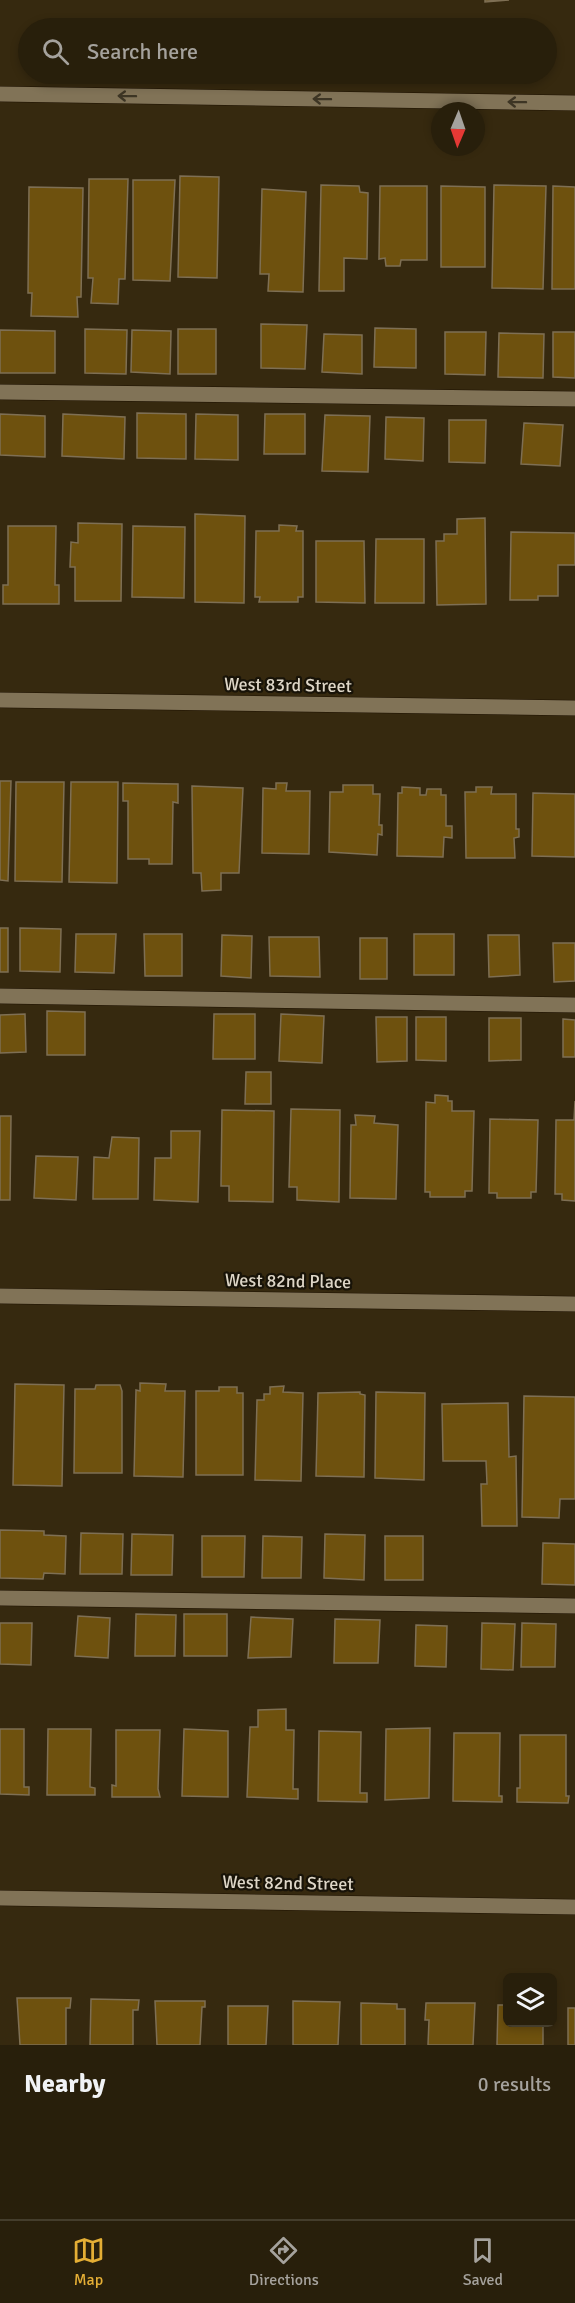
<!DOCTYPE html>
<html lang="en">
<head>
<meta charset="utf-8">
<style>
  :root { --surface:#281f0b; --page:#342c19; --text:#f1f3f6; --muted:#a5a29d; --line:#443d2c; --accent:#e4ae35 }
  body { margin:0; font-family:Signika,sans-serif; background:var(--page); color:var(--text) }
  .controls { position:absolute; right:18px; bottom:18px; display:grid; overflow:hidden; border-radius:9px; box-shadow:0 3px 9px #0003 }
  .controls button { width:54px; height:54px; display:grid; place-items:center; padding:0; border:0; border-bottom:2px solid var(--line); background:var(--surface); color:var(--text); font:30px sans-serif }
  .compass { position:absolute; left:431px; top:102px; width:54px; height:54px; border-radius:50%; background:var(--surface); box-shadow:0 3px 9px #0003; rotate:182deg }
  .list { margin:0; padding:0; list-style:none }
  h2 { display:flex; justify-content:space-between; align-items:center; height:78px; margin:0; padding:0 24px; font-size:26px }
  h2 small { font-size:20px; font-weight:400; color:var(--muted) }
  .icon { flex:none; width:33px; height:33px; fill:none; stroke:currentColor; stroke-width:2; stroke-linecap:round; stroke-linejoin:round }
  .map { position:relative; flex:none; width:575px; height:2045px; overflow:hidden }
  .search { position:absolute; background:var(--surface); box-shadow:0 3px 9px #0003; left:18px; right:18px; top:18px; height:66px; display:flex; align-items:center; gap:15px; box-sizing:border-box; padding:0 21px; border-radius:33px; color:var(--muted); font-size:22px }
  .sheet { height:174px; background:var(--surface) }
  nav { display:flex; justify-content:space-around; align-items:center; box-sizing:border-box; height:84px; border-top:2px solid var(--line); background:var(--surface); font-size:16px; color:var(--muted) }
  nav a { display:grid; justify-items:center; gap:3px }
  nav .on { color:var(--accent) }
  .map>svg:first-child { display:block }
</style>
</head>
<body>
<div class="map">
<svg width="575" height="2045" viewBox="0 0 575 2045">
  <rect width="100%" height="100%" fill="#36290f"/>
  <path fill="#6e510e" stroke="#7e6f54" stroke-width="1.5" d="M 485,0 L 509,0 L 485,2 Z
    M 180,176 L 219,177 L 217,278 L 178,277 Z
    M 89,179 L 128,179 L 125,279 L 119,279 L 118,304 L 91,303 L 93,278 L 88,278 Z
    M 133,180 L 175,180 L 170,281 L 133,280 Z
    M 321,185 L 359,186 L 360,192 L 368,193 L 367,259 L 344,258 L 344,291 L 319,291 Z
    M 494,185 L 546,186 L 543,289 L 492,288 Z
    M 380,186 L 427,186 L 427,260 L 401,260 L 400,266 L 386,266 L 385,258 L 379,259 Z
    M 441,186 L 485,187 L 485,267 L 441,267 Z
    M 553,186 L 575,187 L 575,289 L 552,289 Z
    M 29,187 L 83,188 L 81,297 L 77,297 L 78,317 L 31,316 L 32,293 L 28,293 Z
    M 262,189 L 306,192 L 303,292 L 268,291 L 269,274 L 260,274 Z
    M 261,324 L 307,325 L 305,369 L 261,368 Z
    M 375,328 L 416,329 L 416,368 L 374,367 Z
    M 85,329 L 127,330 L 126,374 L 85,373 Z
    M 178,329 L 216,329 L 216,374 L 178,374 Z
    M 0,330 L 55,331 L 55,373 L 0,373 Z
    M 132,330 L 171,331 L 170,374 L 131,372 Z
    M 445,332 L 486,332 L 485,375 L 445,374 Z
    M 553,332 L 575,332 L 575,378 L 553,377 Z
    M 499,333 L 544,334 L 543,378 L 498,377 Z
    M 324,334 L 362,335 L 362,374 L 322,372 Z
    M 137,413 L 186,414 L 186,459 L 137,458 Z
    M 0,414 L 45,416 L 45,457 L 0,455 Z
    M 63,414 L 125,417 L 124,459 L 62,456 Z
    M 196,414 L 238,415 L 238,460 L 195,459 Z
    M 265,414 L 305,414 L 305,454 L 264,454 Z
    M 325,415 L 370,416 L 368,472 L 322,471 Z
    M 386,417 L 424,418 L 423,461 L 385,459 Z
    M 449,420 L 486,420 L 485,463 L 449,462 Z
    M 524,423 L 563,425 L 560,466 L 521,464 Z
    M 195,514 L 245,516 L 244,603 L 195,602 Z
    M 485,518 L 486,604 L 437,605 L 436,541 L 444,541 L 444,534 L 457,534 L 457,519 Z
    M 78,523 L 122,524 L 121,601 L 75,601 L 75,567 L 70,567 L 71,542 L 78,543 Z
    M 279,525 L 297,526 L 296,531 L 303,531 L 303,597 L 298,597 L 298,602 L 259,602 L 260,597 L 255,597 L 256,531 L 279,531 Z
    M 8,526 L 56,526 L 55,585 L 59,585 L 59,604 L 3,604 L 3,585 L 8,585 Z
    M 133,526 L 185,527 L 184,598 L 132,597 Z
    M 511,532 L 575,533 L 575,565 L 558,565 L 558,596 L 538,596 L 538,600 L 510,600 Z
    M 376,539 L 424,539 L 424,603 L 375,603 Z
    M 316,541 L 364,541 L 365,603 L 316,602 Z
    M 0,781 L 11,781 L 8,881 L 0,880 Z
    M 16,782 L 64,782 L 62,882 L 15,881 Z
    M 71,782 L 118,782 L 117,883 L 69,882 Z
    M 123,783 L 178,784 L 178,803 L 173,802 L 172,864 L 149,864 L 149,859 L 128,859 L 128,801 L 123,801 Z
    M 276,783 L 287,783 L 286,791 L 310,791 L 309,854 L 262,853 L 263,788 L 276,789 Z
    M 343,785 L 373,785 L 373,794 L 380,794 L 379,825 L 382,825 L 382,835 L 378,834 L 377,855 L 329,852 L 330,792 L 343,792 Z
    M 192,786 L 243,788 L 239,873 L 221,873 L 221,890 L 202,891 L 201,873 L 193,873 Z
    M 402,787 L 420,788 L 420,795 L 426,795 L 427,789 L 441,789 L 441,795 L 446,795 L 446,826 L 452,826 L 452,838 L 444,837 L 443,857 L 397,856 L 398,793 L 402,793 Z
    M 476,787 L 492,787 L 491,794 L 516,794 L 516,829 L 519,829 L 519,837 L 514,838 L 515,858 L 466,858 L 465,792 L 476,792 Z
    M 533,793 L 575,794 L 575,857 L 532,856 Z
    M 0,928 L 8,928 L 8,972 L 0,972 Z
    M 20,928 L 61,929 L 60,972 L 20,971 Z
    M 76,934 L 116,934 L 114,973 L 75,972 Z
    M 144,934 L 182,934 L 182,976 L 145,976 Z
    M 414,934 L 454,934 L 454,975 L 414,975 Z
    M 222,935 L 252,936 L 251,978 L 221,976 Z
    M 488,935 L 519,935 L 520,975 L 489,977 Z
    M 269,937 L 319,937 L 320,977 L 270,976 Z
    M 360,938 L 387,938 L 387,979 L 360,979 Z
    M 553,943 L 575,943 L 575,981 L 554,982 Z
    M 47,1011 L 85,1012 L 85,1055 L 47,1055 Z
    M 25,1014 L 26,1052 L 0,1053 L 0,1015 Z
    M 214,1014 L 255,1014 L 255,1059 L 213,1059 Z
    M 281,1014 L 324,1016 L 322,1063 L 279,1061 Z
    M 376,1017 L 407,1017 L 407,1061 L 377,1062 Z
    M 416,1017 L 446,1017 L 446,1061 L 416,1060 Z
    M 489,1018 L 521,1018 L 521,1060 L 489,1061 Z
    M 563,1019 L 575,1020 L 575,1057 L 563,1057 Z
    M 246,1072 L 271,1072 L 271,1104 L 245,1104 Z
    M 435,1095 L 448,1096 L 448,1101 L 452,1101 L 452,1111 L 474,1111 L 472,1191 L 465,1191 L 465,1197 L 430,1197 L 430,1192 L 425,1192 L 426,1102 L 435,1103 Z
    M 575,1101 L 575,1201 L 562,1200 L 562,1194 L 555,1194 L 556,1120 L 574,1120 Z
    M 291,1109 L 340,1110 L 339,1202 L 297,1200 L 297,1187 L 289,1187 Z
    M 222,1110 L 274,1111 L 273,1202 L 229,1201 L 229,1186 L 221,1186 Z
    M 355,1115 L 375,1116 L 374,1123 L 398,1125 L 396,1199 L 350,1198 L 351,1125 L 356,1125 Z
    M 0,1116 L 11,1116 L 10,1200 L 0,1200 Z
    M 490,1119 L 538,1120 L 536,1192 L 531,1192 L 531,1198 L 497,1198 L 497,1193 L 489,1193 Z
    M 171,1131 L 200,1131 L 198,1202 L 154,1200 L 155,1158 L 171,1158 Z
    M 112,1137 L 139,1138 L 138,1199 L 93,1199 L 94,1157 L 109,1158 Z
    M 36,1156 L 78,1157 L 76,1200 L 34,1198 Z
    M 140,1383 L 166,1384 L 165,1391 L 185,1391 L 183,1477 L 134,1476 L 136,1390 L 140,1391 Z
    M 15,1384 L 64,1385 L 62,1486 L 13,1485 Z
    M 96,1385 L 120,1385 L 122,1391 L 122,1473 L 74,1473 L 75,1389 L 95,1389 Z
    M 284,1386 L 283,1392 L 303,1393 L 301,1481 L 255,1480 L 257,1400 L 264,1400 L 264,1394 L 270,1394 L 270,1387 Z
    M 219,1387 L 237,1387 L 237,1393 L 243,1393 L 243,1475 L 196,1475 L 196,1391 L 219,1391 Z
    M 360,1392 L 360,1394 L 365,1395 L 364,1477 L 316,1476 L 318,1393 Z
    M 376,1392 L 425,1393 L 424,1480 L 375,1478 Z
    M 524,1396 L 575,1397 L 575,1499 L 560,1499 L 559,1518 L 522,1517 Z
    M 508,1403 L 509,1457 L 516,1456 L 517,1526 L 482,1526 L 481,1484 L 487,1484 L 486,1461 L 443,1461 L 442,1404 Z
    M 0,1530 L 44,1531 L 44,1535 L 66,1536 L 65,1574 L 44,1573 L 43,1579 L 0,1578 Z
    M 81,1533 L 123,1534 L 122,1574 L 80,1574 Z
    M 132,1534 L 173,1535 L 172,1575 L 131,1575 Z
    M 325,1534 L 365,1535 L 364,1580 L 324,1578 Z
    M 202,1536 L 245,1536 L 244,1577 L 202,1577 Z
    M 263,1536 L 302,1537 L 301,1578 L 262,1578 Z
    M 385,1536 L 423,1536 L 423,1580 L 385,1580 Z
    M 543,1543 L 575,1544 L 575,1585 L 542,1584 Z
    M 136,1614 L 176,1615 L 175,1656 L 135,1656 Z
    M 184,1614 L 227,1614 L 227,1656 L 184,1656 Z
    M 78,1616 L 110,1618 L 108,1658 L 75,1656 Z
    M 251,1617 L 293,1619 L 291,1657 L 248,1658 Z
    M 335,1619 L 380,1620 L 378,1663 L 334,1663 Z
    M 0,1623 L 32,1623 L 31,1665 L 0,1664 Z
    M 482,1623 L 515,1624 L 513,1670 L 481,1669 Z
    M 522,1623 L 556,1624 L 555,1667 L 521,1667 Z
    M 416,1625 L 447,1626 L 446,1667 L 415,1666 Z
    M 286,1709 L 286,1730 L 294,1730 L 293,1789 L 298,1789 L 298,1799 L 247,1797 L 250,1727 L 258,1727 L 258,1710 Z
    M 430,1728 L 429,1798 L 385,1800 L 386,1729 Z
    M 0,1729 L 24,1729 L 24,1787 L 29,1787 L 29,1795 L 0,1794 Z
    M 48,1729 L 91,1729 L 90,1787 L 95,1788 L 95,1795 L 47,1795 Z
    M 184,1729 L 228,1731 L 228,1797 L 182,1796 Z
    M 116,1730 L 160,1730 L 158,1789 L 160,1797 L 112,1797 L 112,1785 L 116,1786 Z
    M 319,1731 L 361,1732 L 360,1793 L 367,1793 L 367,1802 L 318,1801 Z
    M 454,1733 L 500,1733 L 499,1796 L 502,1796 L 502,1802 L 453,1801 Z
    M 520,1735 L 566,1735 L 566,1796 L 569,1796 L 568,1803 L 517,1802 L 517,1788 L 520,1788 Z
    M 17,1998 L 71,1998 L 70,2008 L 66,2008 L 66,2045 L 20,2045 Z
    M 91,1999 L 139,2000 L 138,2010 L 133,2010 L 133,2045 L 90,2045 Z
    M 155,2001 L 205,2001 L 205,2007 L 202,2007 L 200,2045 L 157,2045 Z
    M 293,2001 L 340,2002 L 338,2045 L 293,2045 Z
    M 361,2003 L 397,2004 L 397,2009 L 405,2009 L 405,2045 L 361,2045 Z
    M 426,2003 L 475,2003 L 473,2045 L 428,2045 L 429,2020 L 425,2020 Z
    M 498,2005 L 508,2005 L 508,2022 L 543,2022 L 543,2045 L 497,2045 Z
    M 228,2006 L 268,2006 L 266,2045 L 228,2045 Z
    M 568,2008 L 575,2008 L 575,2045 L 568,2045 Z"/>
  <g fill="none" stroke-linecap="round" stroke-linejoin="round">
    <g stroke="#1d1100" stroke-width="16">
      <path id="service" d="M 0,392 L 575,399
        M 0,996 L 575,1005
        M 0,1598 L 575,1606"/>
    </g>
    <g stroke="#1d1100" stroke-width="16">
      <path id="minor" d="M 0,94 L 575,103
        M 0,1296 L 575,1304
        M 0,1898 L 575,1907"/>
    </g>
    <g stroke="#1d1100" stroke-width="16">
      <path id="tertiary" d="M 0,700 L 575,708"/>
    </g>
    <use href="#service" stroke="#817357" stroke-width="15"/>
    <use href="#minor" stroke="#817357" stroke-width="15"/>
    <use href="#tertiary" stroke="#817357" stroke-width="15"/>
  </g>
  <defs><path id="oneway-shaft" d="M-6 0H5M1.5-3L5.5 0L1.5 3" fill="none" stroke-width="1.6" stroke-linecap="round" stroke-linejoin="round" transform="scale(1.5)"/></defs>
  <g stroke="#3d3524">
    <use href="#oneway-shaft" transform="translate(127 96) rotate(-179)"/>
    <use href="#oneway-shaft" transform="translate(322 99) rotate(-179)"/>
    <use href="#oneway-shaft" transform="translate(517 102) rotate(-179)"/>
  </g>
  <g text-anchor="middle" stroke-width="4.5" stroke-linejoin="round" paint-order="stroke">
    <g font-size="18" fill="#ded6c7" stroke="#181308">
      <text transform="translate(288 685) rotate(1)" y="6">West 83rd Street</text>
      <text transform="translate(288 1281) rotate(1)" y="6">West 82nd Place</text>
      <text transform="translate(288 1883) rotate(1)" y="6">West 82nd Street</text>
    </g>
  </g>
</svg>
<div class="controls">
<button><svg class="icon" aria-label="layers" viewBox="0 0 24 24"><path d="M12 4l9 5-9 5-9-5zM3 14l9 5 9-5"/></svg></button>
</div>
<svg class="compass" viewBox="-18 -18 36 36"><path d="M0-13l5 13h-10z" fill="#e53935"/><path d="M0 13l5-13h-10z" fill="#a5a29d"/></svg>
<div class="search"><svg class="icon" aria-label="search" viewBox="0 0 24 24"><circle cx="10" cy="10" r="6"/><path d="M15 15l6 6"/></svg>Search here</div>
</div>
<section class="sheet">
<h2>Nearby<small>0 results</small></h2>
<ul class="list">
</ul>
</section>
<nav>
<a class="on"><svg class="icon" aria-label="map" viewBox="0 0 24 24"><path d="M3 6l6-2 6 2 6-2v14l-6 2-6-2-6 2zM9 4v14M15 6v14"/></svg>Map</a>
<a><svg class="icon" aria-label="directions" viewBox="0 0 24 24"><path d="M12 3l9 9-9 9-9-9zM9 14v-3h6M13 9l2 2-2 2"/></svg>Directions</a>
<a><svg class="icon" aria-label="saved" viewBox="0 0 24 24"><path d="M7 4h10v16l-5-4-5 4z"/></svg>Saved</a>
</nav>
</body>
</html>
